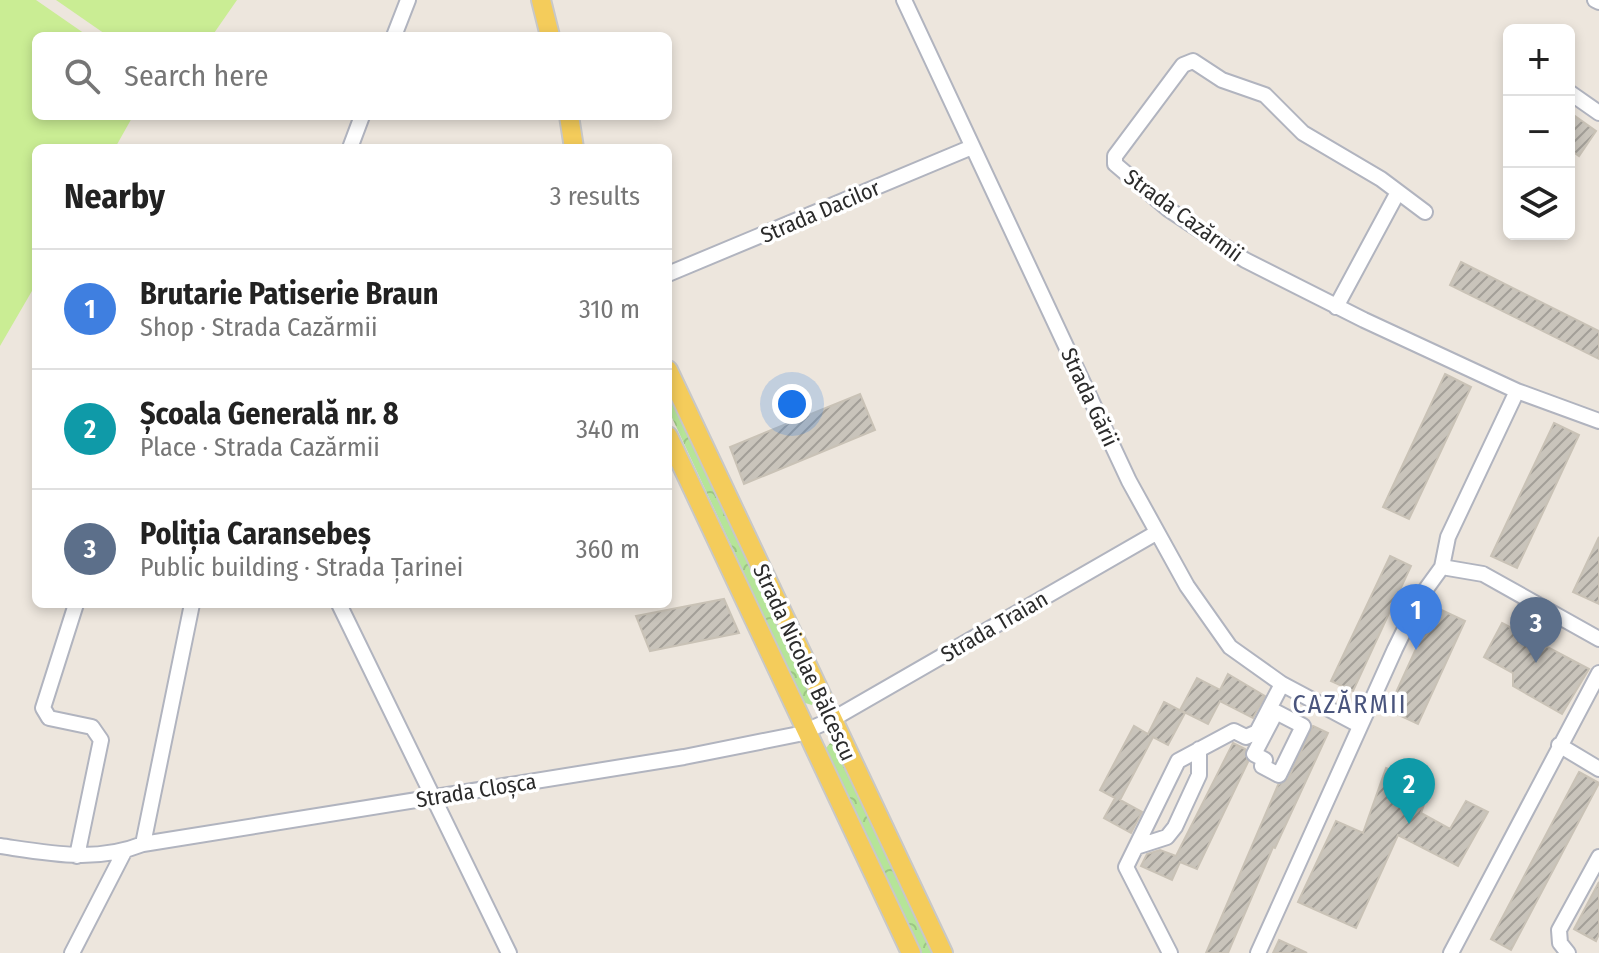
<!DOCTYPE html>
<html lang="en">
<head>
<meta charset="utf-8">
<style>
  :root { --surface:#fff; --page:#f2f2f2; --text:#222; --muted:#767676; --line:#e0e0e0; --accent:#2563eb }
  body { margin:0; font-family:"Fira Sans Condensed",sans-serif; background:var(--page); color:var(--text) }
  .controls { position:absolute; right:24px; top:24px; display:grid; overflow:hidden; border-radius:12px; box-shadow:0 4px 12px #0003 }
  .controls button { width:72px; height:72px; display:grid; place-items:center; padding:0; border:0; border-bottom:2px solid var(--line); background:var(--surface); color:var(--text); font:40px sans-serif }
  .you { position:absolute; left:792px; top:404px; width:28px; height:28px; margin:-20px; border:6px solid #fff; border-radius:50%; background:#1a73e8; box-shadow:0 0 0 12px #1a73e833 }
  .badge { display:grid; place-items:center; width:52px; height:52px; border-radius:50%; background:var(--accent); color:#fff; font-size:26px; font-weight:700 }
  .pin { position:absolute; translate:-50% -66px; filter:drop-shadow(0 2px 4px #0008) }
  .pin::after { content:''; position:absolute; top:42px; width:28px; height:24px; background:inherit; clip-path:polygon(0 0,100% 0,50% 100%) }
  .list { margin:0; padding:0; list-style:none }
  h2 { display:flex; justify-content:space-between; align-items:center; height:104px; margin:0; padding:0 32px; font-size:34px }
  h2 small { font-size:26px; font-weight:400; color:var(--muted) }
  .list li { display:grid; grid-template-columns:52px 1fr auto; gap:24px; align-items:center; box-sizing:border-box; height:120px; padding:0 32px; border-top:2px solid var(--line) }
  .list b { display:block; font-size:30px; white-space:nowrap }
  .list p { margin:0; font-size:26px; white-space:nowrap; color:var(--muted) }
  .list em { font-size:26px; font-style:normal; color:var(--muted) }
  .icon { flex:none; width:44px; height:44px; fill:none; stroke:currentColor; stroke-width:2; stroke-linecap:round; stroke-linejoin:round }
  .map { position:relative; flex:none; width:1599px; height:953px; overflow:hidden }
  .search { position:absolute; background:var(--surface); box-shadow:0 4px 12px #0003; left:32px; top:32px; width:640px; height:88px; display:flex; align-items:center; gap:20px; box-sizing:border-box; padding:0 28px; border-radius:12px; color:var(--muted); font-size:30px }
  .panel { position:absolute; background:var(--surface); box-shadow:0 4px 12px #0003; left:32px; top:144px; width:640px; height:464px; border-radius:12px }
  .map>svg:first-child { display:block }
</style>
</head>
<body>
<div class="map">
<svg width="1599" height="953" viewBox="0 0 1599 953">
  <defs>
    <pattern id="park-crowns" width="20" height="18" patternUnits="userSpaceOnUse" patternTransform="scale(2)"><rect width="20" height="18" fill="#b5e598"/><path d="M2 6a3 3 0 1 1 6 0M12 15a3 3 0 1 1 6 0" fill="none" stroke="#9cc583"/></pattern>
    <pattern id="building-hatch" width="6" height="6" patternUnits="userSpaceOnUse" patternTransform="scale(2)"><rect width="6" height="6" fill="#c9c4bb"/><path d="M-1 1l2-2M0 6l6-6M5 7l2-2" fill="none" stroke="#a39f98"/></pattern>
  </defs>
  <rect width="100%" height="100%" fill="#ede6dd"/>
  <path fill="url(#park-crowns)" d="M 668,389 L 813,700 L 812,705 L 805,703 L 799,692 L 668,409 Z
    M 832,741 L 836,743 L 933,953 L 922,953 L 826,748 Z"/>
  <path fill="#caed94" d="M 0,0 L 36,0 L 88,36 L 36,36 L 36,116 L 133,116 L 115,148 L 36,148 L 36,284 L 0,346 Z
    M 56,0 L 237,0 L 212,36 L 108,36 Z"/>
  <path fill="url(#building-hatch)" stroke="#c9c2b6" stroke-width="2" d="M 1575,116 L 1596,131 L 1579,156 L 1569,149 L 1569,123 Z
    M 1461,262 L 1599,331 L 1599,359 L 1450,285 Z
    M 1445,374 L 1471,387 L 1409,519 L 1383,507 Z
    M 860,394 L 875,430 L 744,484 L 730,447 Z
    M 1554,423 L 1579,435 L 1517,568 L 1491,556 Z
    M 1599,537 L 1599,604 L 1573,592 Z
    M 1390,556 L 1411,566 L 1353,691 L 1331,681 Z
    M 724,599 L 739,633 L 650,651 L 636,616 Z
    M 1435,607 L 1465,621 L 1418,724 L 1388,710 Z
    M 1502,623 L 1589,669 L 1562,714 L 1513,686 L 1513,673 L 1484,657 Z
    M 1228,674 L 1265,696 L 1253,718 L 1220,701 L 1208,724 L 1180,710 L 1197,678 L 1220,690 Z
    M 1164,702 L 1185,713 L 1168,745 L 1153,737 L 1120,800 L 1142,812 L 1131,833 L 1104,818 L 1115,798 L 1100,790 L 1134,726 L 1148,734 Z
    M 1313,726 L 1328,733 L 1275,848 L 1273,847 L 1228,953 L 1206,953 L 1278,785 L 1288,779 Z
    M 1233,743 L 1245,749 L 1248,762 L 1197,869 L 1180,862 L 1172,880 L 1141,866 L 1147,854 L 1160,850 L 1176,856 Z
    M 1386,768 L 1430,788 L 1421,813 L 1450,829 L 1466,801 L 1488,812 L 1458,866 L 1398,835 L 1356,928 L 1298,902 L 1336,821 L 1363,833 Z
    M 1579,772 L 1599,783 L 1511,950 L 1491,939 Z
    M 1599,882 L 1599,934 L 1596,941 L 1574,929 Z
    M 1279,940 L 1307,953 L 1273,953 Z"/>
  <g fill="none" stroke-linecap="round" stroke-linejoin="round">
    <g stroke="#b1b4bf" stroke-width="18">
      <path id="minor" d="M 904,0 L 1129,481 L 1187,586 L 1230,647 L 1282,684 L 1359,725
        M 1595,0 L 1599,2
        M 394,36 L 408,0
        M 1569,92 L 1599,113
        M 350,148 L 362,116
        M 1425,212 L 1381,179 L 1303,133 L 1265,95 L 1222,80 L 1193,61 L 1183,65 L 1115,156 L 1115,164 L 1168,209 L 1245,260 L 1364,320 L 1517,391 L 1599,421
        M 668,274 L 972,147
        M 1336,307 L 1398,192
        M 1442,567 L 1483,574 L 1599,639
        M 76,604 L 43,708 L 49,718 L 92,727 L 101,740 L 77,856
        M 339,604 L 509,953
        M 1276,712 L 1303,726 L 1279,775 L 1262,766 L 1265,760 L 1254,754 Z
        M 1559,745 L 1599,769
        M 143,844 L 192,604
        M 0,846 C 48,853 96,863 143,844 L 684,757 L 799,734 L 833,719 L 1156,533
        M 1136,847 L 1167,837 L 1175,827 L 1199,775 L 1199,749
        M 72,953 L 124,852
        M 1170,953 L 1126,867 L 1178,761 L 1234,731 L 1246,737 L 1257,732 L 1282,684
        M 1258,953 L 1395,649 L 1421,596 L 1442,567 L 1448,537 L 1517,391
        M 1451,953 L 1599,673
        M 1568,953 L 1560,943 L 1559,930 L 1599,857"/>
    </g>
    <g stroke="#c8c8c8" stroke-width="22">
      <path id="major" d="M 541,0 L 550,36
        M 569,116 L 574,148
        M 668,370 L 943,953
        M 668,436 L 911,953"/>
    </g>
    <use href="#minor" stroke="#fff" stroke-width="14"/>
    <use href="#major" stroke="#f4cc5b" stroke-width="18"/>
  </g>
  <g text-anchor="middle" stroke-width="7" stroke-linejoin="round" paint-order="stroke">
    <g font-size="22" fill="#2b2b2b" stroke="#fff">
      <text transform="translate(820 211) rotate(-23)" y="8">Strada Dacilor</text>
      <text transform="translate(1184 215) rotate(36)" y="8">Strada Cazărmii</text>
      <text transform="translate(1090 397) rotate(65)" y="8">Strada Gării</text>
      <text transform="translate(994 626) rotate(-30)" y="8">Strada Traian</text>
      <text transform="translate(805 662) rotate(65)" y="8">Strada Nicolae Bălcescu</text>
      <text transform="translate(476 790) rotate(-9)" y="8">Strada Cloșca</text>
    </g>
    <g font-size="26" letter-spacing="2" fill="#4a557d" stroke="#fff">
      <text x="1350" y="713">CAZĂRMII</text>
    </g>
  </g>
</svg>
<div class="controls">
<button>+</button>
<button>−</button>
<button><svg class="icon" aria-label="layers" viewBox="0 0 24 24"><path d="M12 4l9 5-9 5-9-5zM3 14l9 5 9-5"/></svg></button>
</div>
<div class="you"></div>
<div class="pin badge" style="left:1416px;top:650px;background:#3f7fe0">1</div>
<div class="pin badge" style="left:1409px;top:824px;background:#0f9aa8">2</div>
<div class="pin badge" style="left:1536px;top:663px;background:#5c6f8a">3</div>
<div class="search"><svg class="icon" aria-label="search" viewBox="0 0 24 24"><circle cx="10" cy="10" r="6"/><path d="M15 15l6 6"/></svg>Search here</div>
<section class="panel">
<h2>Nearby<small>3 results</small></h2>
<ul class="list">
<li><span class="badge" style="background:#3f7fe0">1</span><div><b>Brutarie Patiserie Braun</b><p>Shop · Strada Cazărmii</p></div><em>310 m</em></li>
<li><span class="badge" style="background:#0f9aa8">2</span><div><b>Școala Generală nr. 8</b><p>Place · Strada Cazărmii</p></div><em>340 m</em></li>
<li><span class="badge" style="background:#5c6f8a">3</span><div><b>Poliția Caransebeș</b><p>Public building · Strada Țarinei</p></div><em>360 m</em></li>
</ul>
</section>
</div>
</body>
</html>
